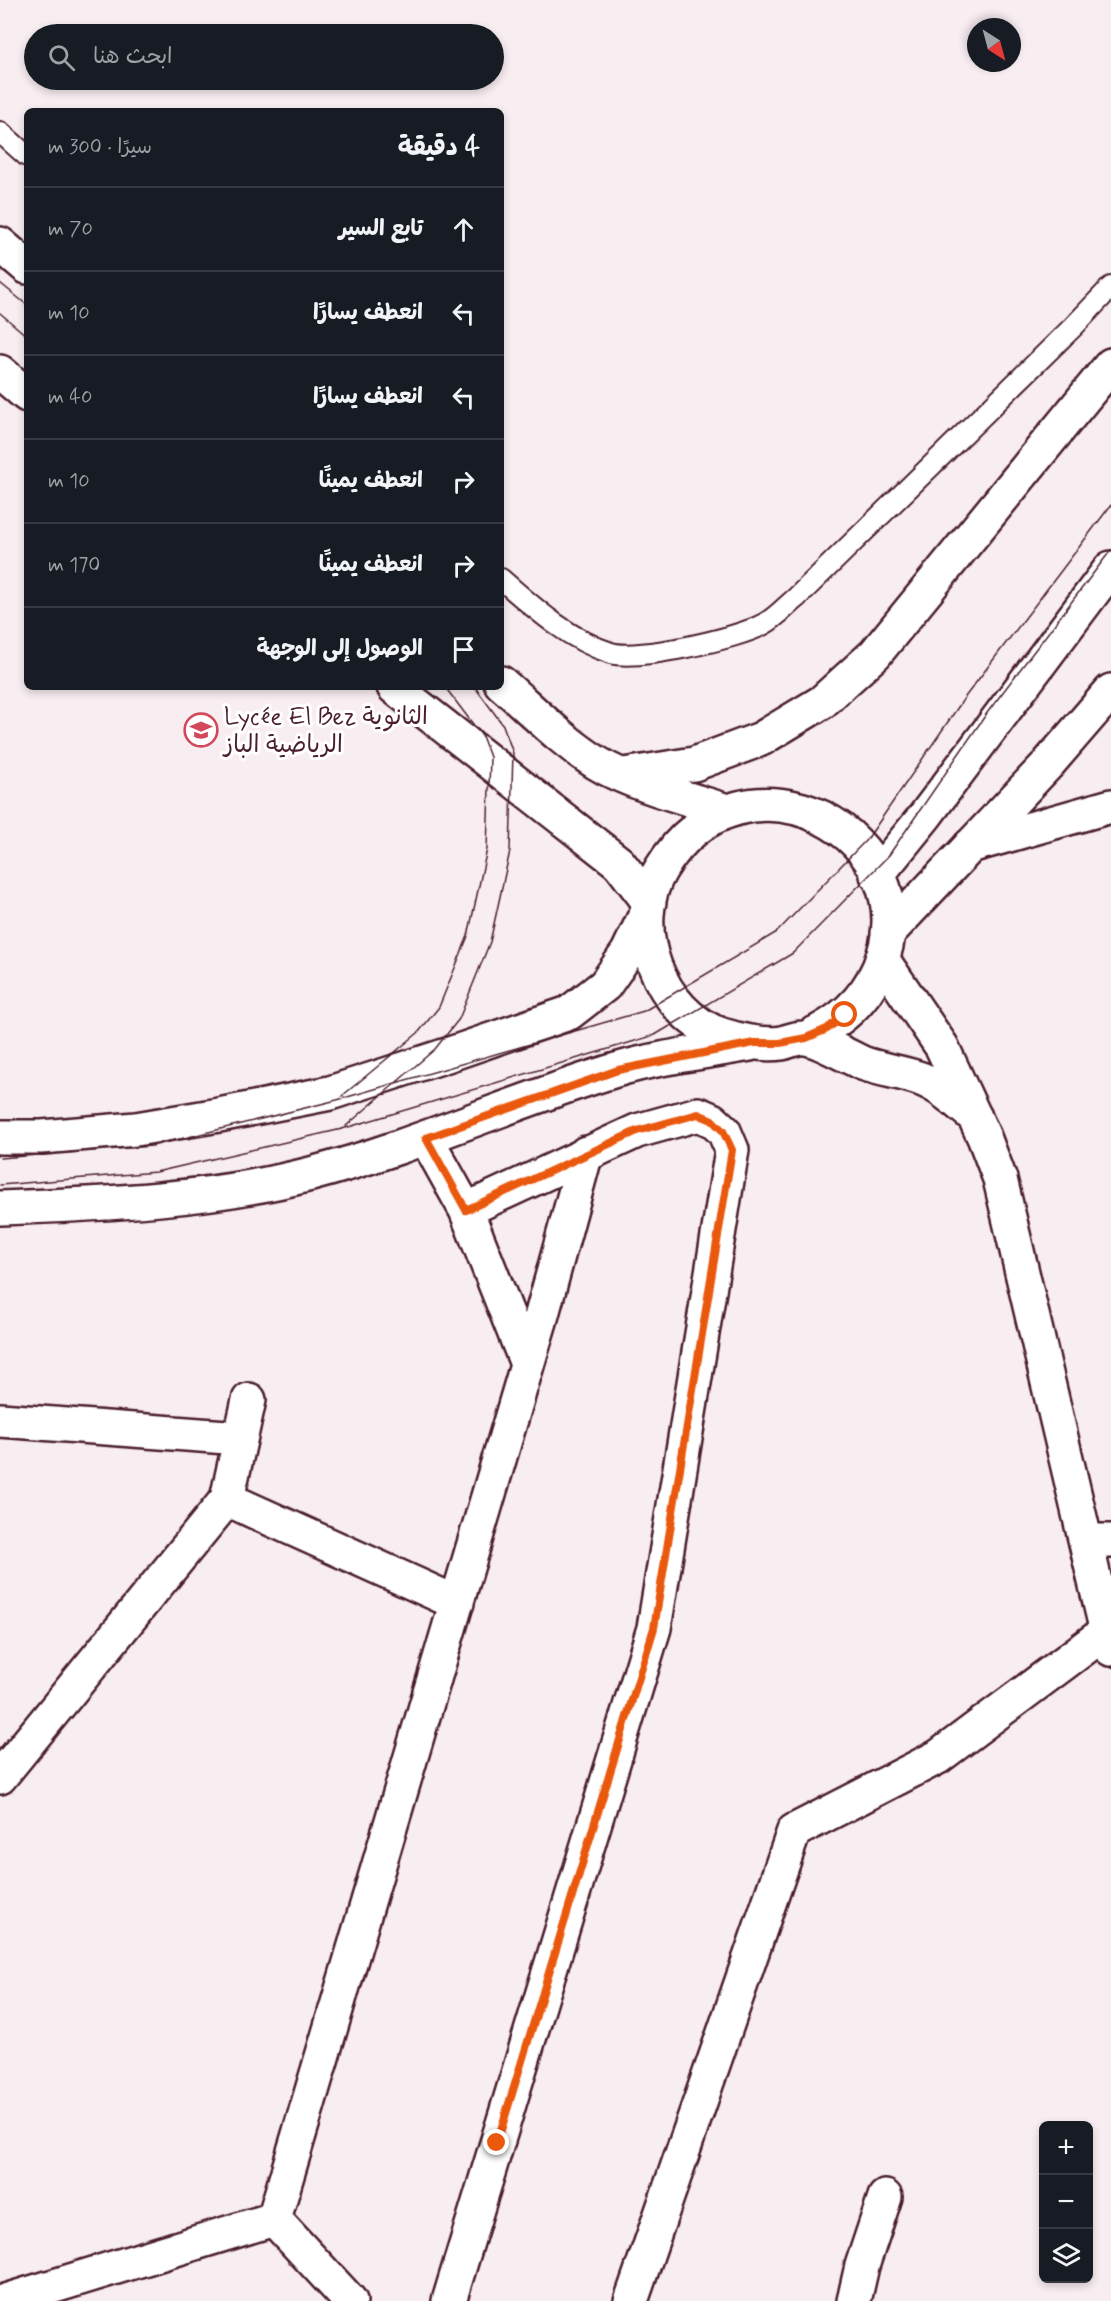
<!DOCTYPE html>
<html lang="ar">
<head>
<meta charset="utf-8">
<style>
  :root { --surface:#171b24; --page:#20242c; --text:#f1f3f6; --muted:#9ea1a6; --line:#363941 }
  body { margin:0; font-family:Mynerve,"Playpen Sans Arabic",sans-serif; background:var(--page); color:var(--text); direction:rtl }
  .controls { position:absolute; right:18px; bottom:18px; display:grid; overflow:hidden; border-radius:9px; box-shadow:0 3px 9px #0003 }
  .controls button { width:54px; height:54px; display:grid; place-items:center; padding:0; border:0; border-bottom:2px solid var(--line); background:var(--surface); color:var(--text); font:30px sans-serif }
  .compass { position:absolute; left:967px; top:18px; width:54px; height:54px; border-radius:50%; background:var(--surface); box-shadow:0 3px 9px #0003; rotate:144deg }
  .stop { position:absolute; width:18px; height:18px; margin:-14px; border:4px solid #ea580c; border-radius:50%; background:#fff }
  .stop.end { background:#ea580c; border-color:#fff; box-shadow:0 2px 6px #0008 }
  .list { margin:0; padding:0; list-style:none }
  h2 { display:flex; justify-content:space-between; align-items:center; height:78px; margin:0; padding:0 24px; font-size:26px }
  h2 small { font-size:20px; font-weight:400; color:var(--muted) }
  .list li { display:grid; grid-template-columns:39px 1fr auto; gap:18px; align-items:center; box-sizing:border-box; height:84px; padding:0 24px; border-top:2px solid var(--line) }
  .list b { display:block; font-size:22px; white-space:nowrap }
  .list em { font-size:20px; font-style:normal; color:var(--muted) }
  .icon { flex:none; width:33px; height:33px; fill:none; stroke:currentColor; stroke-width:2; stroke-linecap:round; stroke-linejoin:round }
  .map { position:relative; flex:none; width:1111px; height:2301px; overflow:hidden; direction:ltr }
  .search { position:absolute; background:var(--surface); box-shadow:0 3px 9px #0003; left:24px; top:24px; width:480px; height:66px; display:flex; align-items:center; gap:15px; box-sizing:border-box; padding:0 21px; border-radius:33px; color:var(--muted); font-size:22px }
  .panel { position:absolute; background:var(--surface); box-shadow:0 3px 9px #0003; left:24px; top:108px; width:480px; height:582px; border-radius:9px; direction:rtl }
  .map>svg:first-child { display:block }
</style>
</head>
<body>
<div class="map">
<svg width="1111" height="2301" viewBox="0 0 1111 2301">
  <rect width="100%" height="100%" fill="#f8edf1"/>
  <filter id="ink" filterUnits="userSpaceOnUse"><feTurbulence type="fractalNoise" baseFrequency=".0167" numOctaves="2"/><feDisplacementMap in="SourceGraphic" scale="12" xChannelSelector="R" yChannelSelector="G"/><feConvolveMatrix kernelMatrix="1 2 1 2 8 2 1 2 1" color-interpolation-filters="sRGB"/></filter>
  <g filter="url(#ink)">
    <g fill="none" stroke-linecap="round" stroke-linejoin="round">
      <g stroke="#4a1f2b" stroke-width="24">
        <path id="lane" d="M 0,132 L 27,156
          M 501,579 C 533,607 569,640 611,653 C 638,661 739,638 764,624 C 776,618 786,606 796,598 L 1073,327 L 1111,287"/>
      </g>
      <g stroke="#4a1f2b" stroke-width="38">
        <path id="street" d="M 624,775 L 694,764 L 761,739 L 822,702 L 875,654 L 1111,365
          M 970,846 L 1111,806
          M 426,1138 L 466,1210 L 527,1364
          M 0,1420 L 240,1438
          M 227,1499 L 457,1603
          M 1086,1541 L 1111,1541
          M 0,1777 L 227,1499 L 249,1400
          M 274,2219 L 541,1318 L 586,1153
          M 274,2219 L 350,2301
          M 5,2301 L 274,2219
          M 449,2301 L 654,1628 L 732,1150 L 724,1131 L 712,1120 L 698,1114 L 637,1131 L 466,1210
          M 631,2301 L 794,1831 L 938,1757 L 1107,1631
          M 854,2301 L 862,2266 L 885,2197"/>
      </g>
      <g stroke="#4a1f2b" stroke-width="38">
        <path id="secondary" d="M 0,244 L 27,267
          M 0,372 L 27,395
          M 501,683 C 532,710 562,741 597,763 C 629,783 690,799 727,811
          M 394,687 L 619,863 L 649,902
          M 877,875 L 925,816 L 1111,568
          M 888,933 L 1048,764 L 1111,691
          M 882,959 L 942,1047 L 984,1137 L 1000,1179 L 1111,1649
          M 806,1038 C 839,1023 864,1002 879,968 C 934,836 744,732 661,869 C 626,926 659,1014 722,1035 C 741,1041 762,1046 782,1043 C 789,1041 798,1037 805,1038 C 817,1039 849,1057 862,1063 C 881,1070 902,1072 921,1079 C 942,1087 958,1103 975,1117
          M 0,1137 L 42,1137 L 136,1129 L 219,1115 L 330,1093 L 447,1055 L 569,1013 L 605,985 L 628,952 L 646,914
          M 0,1208 C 104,1204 210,1200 311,1174 C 415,1147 513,1101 616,1070 C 659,1057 706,1052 750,1044"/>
      </g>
      <use href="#lane" stroke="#fff" stroke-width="20"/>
      <use href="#street" stroke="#fff" stroke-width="33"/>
      <use href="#secondary" stroke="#fff" stroke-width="33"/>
      <path stroke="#4a1f2b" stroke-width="1.5" d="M 0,283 L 27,305
        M 0,313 L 27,336
        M 342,1096 L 418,1033 L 439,1007 L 468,936 L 487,849 L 490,757 L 482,736 L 445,687
        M 346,1126 L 435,1049 L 459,1019 L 490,942 L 510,851 L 513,753 L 503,725 L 475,687
        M 0,1158 L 152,1146 L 337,1100 L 644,1011 L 777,932 L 868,838 L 965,697 L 1111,505
        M 0,1185 L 156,1172 L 342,1129 L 655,1035 L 793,953 L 889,855 L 987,713 L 1111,550"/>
    </g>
  </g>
  <g fill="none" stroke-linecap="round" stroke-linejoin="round" filter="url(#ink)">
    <path stroke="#ea580c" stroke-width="8" d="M 497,2143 L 654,1628 L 732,1150 L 723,1131 L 712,1120 L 698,1114 L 637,1131 L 466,1210 L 426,1138 L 618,1070 L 754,1043 L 780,1043 L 806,1038 L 827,1029 L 845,1015"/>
  </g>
  <defs>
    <g id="school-ring" transform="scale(1.725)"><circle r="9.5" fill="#fff" stroke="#d1495b" stroke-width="1.5"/><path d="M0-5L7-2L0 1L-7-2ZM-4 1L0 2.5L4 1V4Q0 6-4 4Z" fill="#d1495b"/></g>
  </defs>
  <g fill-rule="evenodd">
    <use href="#school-ring" x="201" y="730"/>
  </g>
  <g text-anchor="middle" stroke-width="6" stroke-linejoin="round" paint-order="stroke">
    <g font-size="24" fill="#4a1f2b" stroke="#fff" text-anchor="start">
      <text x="224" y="724">Lycée El Bez الثانوية<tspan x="224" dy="28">الرياضية الباز</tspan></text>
    </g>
  </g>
</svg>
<div class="controls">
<button>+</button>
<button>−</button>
<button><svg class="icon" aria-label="layers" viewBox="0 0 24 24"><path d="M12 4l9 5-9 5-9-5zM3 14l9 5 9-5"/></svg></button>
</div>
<svg class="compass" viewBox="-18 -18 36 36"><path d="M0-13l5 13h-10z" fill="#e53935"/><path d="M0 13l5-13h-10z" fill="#9ea1a6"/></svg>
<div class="stop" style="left:845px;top:1015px"></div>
<div class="stop end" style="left:497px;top:2143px"></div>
<div class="search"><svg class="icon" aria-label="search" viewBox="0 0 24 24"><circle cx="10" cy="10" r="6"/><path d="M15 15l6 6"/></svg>ابحث هنا</div>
<section class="panel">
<h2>4 دقيقة<small>سيرًا · 300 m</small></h2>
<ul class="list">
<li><svg class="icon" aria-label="ahead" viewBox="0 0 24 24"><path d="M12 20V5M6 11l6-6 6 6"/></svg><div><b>تابع السير</b></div><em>70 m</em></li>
<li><svg class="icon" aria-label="left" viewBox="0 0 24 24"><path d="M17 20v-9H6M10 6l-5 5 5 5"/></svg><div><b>انعطف يسارًا</b></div><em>10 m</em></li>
<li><svg class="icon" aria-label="left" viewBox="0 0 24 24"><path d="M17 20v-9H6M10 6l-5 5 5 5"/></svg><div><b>انعطف يسارًا</b></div><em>40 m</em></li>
<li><svg class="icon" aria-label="right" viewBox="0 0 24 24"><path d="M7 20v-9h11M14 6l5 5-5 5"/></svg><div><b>انعطف يمينًا</b></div><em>10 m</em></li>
<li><svg class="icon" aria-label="right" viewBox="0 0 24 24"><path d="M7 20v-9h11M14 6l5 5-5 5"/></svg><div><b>انعطف يمينًا</b></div><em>170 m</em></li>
<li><svg class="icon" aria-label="arrive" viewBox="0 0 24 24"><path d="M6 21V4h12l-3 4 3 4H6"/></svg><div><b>الوصول إلى الوجهة</b></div></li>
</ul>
</section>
</div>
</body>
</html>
